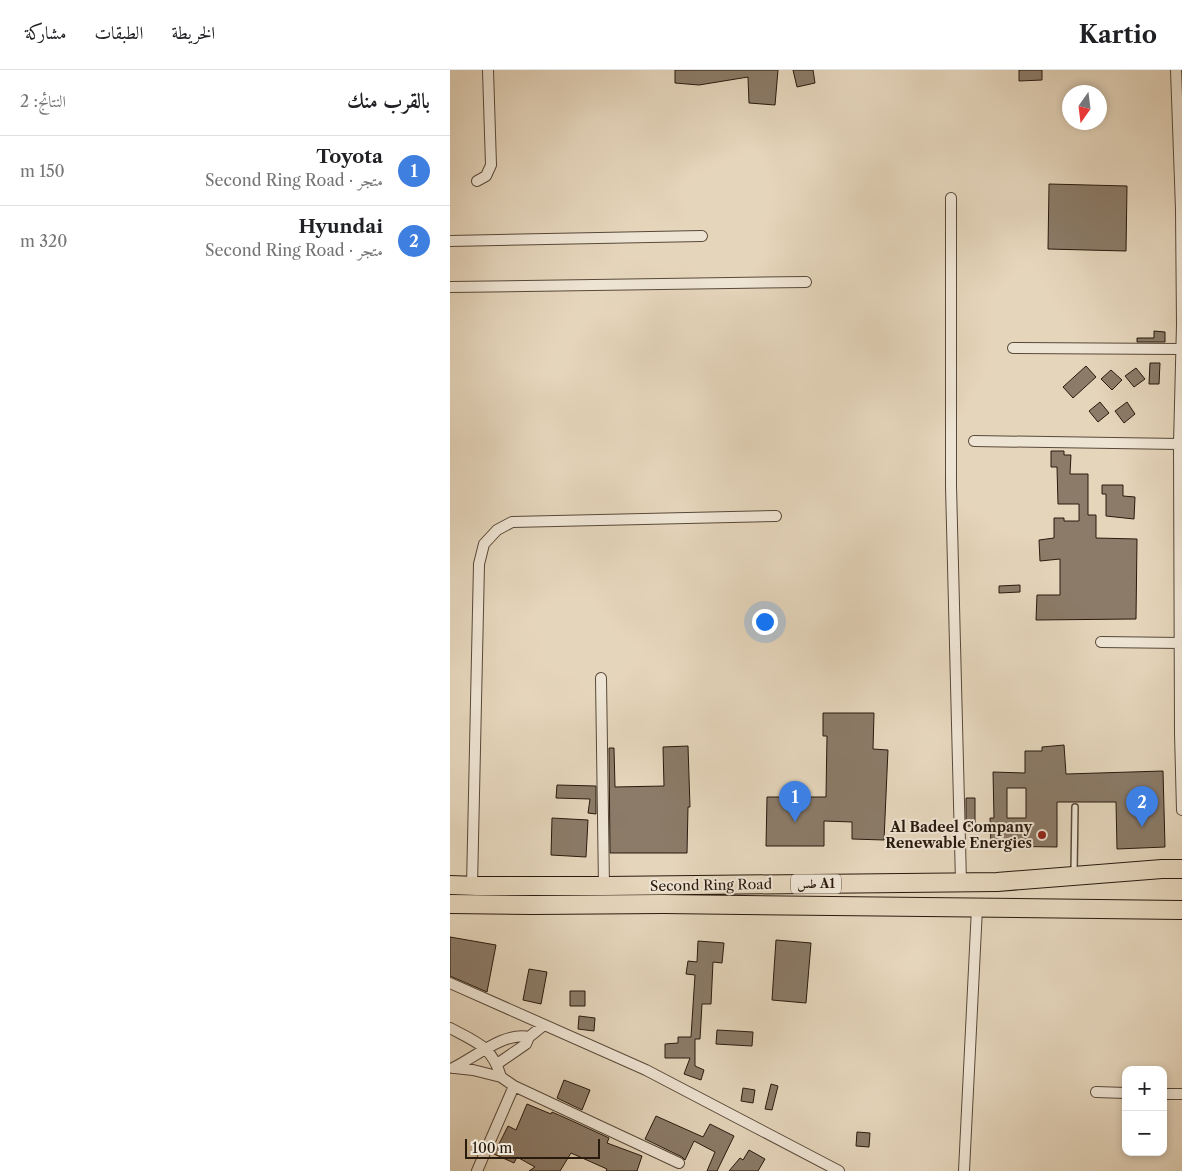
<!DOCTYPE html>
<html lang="ar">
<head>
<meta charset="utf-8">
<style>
  :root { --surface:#fff; --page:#f6f6f6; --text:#202124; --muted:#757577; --line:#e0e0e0; --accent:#ea580c }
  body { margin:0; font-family:"Libre Caslon Text",Amiri,serif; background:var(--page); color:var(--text); direction:rtl }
  .controls { position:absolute; right:15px; bottom:15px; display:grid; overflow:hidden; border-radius:10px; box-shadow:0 2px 8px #0003 }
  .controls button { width:45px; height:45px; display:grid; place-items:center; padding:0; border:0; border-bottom:1px solid var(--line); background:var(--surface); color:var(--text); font:25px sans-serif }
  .compass { position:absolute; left:612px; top:15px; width:45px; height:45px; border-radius:50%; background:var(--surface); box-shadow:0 2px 8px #0003; rotate:194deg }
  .scale { position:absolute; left:15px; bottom:12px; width:135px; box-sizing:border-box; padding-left:5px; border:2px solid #291a0e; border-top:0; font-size:14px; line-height:18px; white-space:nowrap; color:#291a0e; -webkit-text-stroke:4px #eee4d3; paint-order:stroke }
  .you { position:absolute; left:314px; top:551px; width:18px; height:18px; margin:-12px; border:4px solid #fff; border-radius:50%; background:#1a73e8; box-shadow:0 0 0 8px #1a73e833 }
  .badge { display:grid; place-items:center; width:32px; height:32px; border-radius:50%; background:var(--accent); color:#fff; font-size:16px; font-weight:700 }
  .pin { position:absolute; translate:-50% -41px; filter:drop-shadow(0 1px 2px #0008) }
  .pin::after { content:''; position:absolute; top:26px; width:18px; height:15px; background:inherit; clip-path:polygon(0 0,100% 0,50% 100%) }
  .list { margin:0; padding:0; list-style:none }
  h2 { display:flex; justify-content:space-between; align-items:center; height:65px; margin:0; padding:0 20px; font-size:21px }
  h2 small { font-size:16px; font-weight:400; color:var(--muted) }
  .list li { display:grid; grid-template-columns:32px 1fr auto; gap:15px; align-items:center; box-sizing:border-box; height:70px; padding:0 20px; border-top:1px solid var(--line) }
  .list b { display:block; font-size:19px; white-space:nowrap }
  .list p { margin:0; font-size:16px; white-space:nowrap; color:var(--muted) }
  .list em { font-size:16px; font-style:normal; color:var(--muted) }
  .map { position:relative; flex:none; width:732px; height:1101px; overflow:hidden; direction:ltr }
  header { display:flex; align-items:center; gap:30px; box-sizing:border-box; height:70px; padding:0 25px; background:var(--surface); border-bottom:1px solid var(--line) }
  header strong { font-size:24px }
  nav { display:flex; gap:28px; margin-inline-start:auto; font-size:18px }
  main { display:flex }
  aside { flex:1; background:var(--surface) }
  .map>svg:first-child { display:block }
</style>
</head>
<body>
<header>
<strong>Kartio</strong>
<nav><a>الخريطة</a><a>الطبقات</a><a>مشاركة</a></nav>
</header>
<main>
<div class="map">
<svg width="732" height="1101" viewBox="0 0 732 1101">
  <rect width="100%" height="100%" fill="#e5d5bb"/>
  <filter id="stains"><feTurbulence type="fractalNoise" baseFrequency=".004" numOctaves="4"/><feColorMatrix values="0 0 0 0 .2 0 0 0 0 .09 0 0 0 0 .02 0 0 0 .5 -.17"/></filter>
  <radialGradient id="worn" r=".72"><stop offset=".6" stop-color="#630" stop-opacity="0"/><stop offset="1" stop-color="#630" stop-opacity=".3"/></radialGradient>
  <path fill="#8b7b68" stroke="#291a0e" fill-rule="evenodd" d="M 225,0 L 328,0 L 325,35 L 299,33 L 298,7 L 249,15 L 225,13 Z
    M 343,0 L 363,0 L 365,13 L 347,17 Z
    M 569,0 L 592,0 L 592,10 L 569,11 Z
    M 599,114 L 677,116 L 676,181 L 598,179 Z
    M 704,261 L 715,262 L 715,272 L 687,272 L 687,268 L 704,268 Z
    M 700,293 L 710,293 L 709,314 L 699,314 Z
    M 636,296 L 646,307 L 623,328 L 613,317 Z
    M 686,298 L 695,309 L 684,317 L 675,306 Z
    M 661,300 L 672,310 L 662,320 L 651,309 Z
    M 650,332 L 659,343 L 648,352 L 639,341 Z
    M 677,332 L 685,344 L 674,353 L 665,341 Z
    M 601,381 L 614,381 L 614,385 L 621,385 L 620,404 L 638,404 L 638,445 L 646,445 L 646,468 L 687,469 L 686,549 L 586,550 L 587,525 L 610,525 L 610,489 L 590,491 L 589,470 L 604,468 L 604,448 L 614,448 L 614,451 L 629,451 L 629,434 L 608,434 L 607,397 L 601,397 Z
    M 652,415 L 673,415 L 673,426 L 685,427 L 684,449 L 656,446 L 656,424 L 652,424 Z
    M 570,515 L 570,522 L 549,523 L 549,516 Z
    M 373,643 L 424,643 L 423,679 L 438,680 L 434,770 L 402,769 L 402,752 L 374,751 L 374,776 L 316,776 L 317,727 L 376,727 L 377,666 L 373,666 Z
    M 614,675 L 616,704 L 713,701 L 715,777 L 667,779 L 666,732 L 607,732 L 607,777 L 541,776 L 540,748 L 544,748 L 543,702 L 575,703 L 575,681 L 592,681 L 592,677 ZM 557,718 L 576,718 L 576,748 L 557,748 Z
    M 238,676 L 240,737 L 238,737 L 237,783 L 160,783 L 159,678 L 164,678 L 165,717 L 214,716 L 213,677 Z
    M 107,715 L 146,716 L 146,744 L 138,743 L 140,729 L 106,728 Z
    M 516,728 L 525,728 L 525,756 L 516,756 Z
    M 102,748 L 138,750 L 136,787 L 101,785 Z
    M 0,867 L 46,875 L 37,922 L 0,906 Z
    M 326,870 L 361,873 L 356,933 L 322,930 Z
    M 248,871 L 274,873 L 272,893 L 263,892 L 261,934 L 252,934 L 250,969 L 245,969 L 245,996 L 254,1000 L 251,1010 L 234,1004 L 240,988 L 215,988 L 215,974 L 228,973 L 228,967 L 241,967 L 245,905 L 236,904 L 238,891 L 247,892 Z
    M 79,899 L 97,902 L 91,934 L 73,930 Z
    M 120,921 L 135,921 L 135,936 L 120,936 Z
    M 129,946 L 145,948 L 144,961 L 128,959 Z
    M 267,960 L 303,962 L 302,976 L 266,974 Z
    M 114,1010 L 140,1020 L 132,1040 L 107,1028 Z
    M 321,1014 L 328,1016 L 322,1040 L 315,1039 Z
    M 293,1018 L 305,1020 L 303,1033 L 291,1031 Z
    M 77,1034 L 101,1044 L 102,1042 L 120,1050 L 159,1068 L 157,1073 L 192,1086 L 187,1101 L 156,1101 L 157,1099 L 121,1083 L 110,1101 L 79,1101 L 85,1097 L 67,1087 L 64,1093 L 44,1084 L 58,1056 L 66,1060 Z
    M 206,1046 L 253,1067 L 260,1054 L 284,1066 L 267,1101 L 257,1101 L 265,1082 L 244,1071 L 235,1090 L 232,1087 L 195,1069 Z
    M 407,1062 L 420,1063 L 419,1077 L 406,1076 Z
    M 299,1080 L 315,1089 L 308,1101 L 279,1101 L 290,1088 L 293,1090 Z"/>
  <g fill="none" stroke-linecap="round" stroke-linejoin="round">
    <g stroke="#584939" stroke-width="8">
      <path id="service" d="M 624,802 L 625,737"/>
    </g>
    <g stroke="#584939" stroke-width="12">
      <path id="minor" d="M 726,0 L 731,139 L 732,255 L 729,374 L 730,663 L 732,740
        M 27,111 L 36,106 L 41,95 L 38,0
        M 501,128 L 501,416 L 511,812
        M 0,171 L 252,166
        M 0,217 L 356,212
        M 563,278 L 731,279
        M 524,371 L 729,374
        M 651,572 L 731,573
        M 151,608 L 154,816
        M 22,816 L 29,494 L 34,474 L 47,460 L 62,452 L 326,446
        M 0,913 L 196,1000 L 389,1101
        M 0,958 C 26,972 42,976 51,1007
        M 47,994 L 76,974 L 79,967 L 94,955
        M 3,998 C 24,988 55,961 79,967
        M 5,998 L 23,1000 L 51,1007 L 64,1016 L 229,1093
        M 646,1022 L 676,1023
        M 713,1024 L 732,1024
        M 27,1101 L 64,1016
        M 514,1101 L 527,838"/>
    </g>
    <g stroke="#291a0e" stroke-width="20">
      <path id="trunk" d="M 0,815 L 27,816 L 154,816 L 547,812 L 712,799 L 732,799
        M 0,834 L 83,835 L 213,834 L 732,840"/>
    </g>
    <use href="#service" stroke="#eee4d3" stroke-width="5"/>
    <use href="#minor" stroke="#eee4d3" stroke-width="10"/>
    <use href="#trunk" stroke="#e5d5bb" stroke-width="18"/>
  </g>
  <circle fill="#8f2418" stroke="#eee4d3" stroke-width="2" cx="592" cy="765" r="5"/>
  <g text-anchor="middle" stroke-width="4" stroke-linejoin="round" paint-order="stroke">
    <rect fill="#eee4d3" stroke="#645749" stroke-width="1" x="341" y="804.5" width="50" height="19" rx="4"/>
    <g font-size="12" font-weight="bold" fill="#291a0e">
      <text x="366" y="818">طس A1</text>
    </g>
    <g font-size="14" font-weight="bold" fill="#291a0e" stroke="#eee4d3" text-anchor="end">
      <text x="582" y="762">Al Badeel Company<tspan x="582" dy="16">Renewable Energies</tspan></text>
    </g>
    <g font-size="14" fill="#291a0e" stroke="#eee4d3">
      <text transform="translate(261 815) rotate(-1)" y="5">Second Ring Road</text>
    </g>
  </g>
  <rect width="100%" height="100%" filter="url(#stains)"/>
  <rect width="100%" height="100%" fill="url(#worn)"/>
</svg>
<div class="controls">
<button>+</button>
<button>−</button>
</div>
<svg class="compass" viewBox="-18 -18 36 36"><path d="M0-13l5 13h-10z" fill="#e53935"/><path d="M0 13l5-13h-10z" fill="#757577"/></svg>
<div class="scale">100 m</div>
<div class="you"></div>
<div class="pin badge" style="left:345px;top:752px;background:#3f7fe0">1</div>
<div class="pin badge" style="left:692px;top:757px;background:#3f7fe0">2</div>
</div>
<aside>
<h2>بالقرب منك<small>النتائج: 2</small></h2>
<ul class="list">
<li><span class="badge" style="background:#3f7fe0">1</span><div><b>Toyota</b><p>متجر · Second Ring Road</p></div><em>150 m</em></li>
<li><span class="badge" style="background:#3f7fe0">2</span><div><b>Hyundai</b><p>متجر · Second Ring Road</p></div><em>320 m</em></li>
</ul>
</aside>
</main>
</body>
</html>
